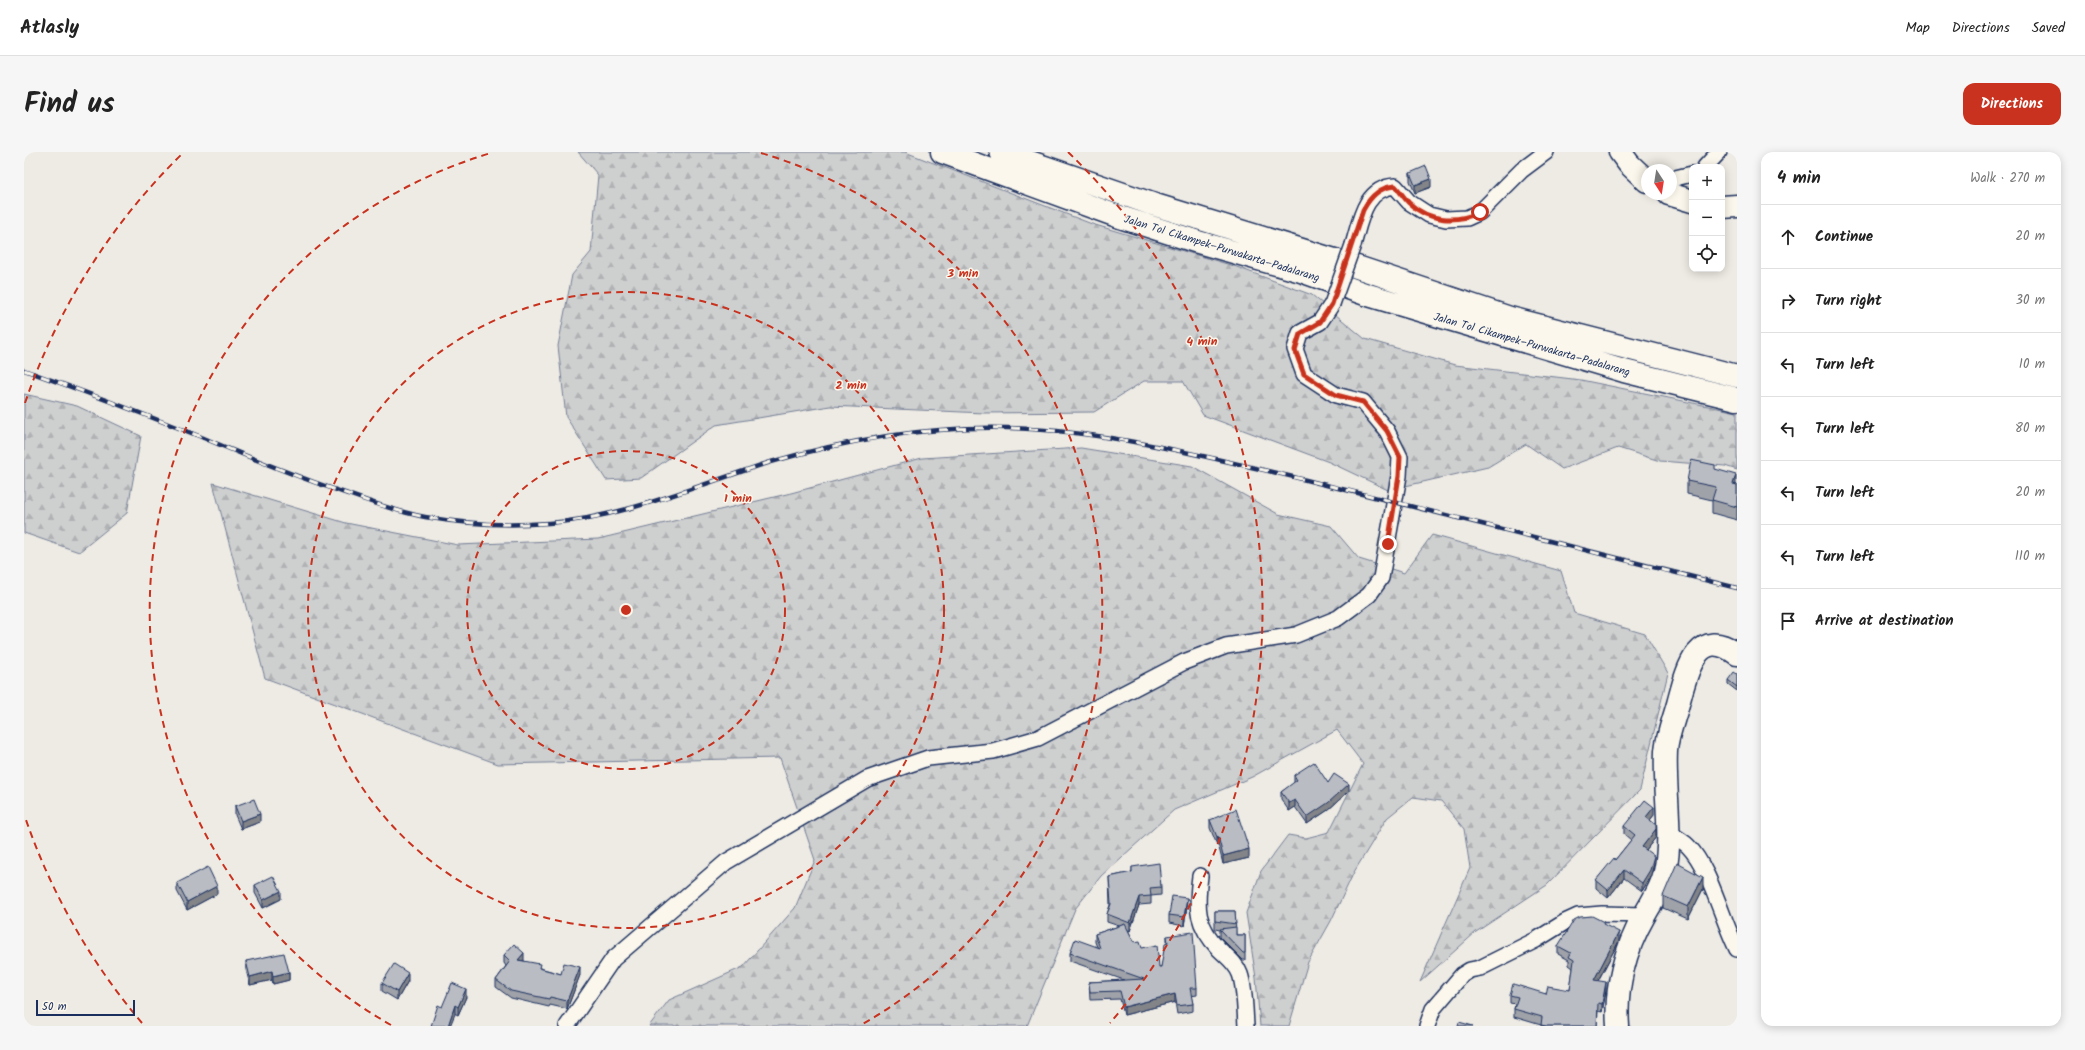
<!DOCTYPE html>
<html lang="en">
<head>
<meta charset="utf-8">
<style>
  :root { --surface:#fff; --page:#f6f6f6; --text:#222; --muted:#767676; --line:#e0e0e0; --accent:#c8321e }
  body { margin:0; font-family:Kalam,sans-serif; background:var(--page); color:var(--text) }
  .controls { position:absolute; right:12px; top:12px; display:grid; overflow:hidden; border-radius:8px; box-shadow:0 2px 10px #0003 }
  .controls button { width:36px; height:36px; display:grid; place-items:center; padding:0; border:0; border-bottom:1px solid var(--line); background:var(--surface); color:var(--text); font:20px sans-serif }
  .compass { position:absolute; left:1617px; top:12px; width:36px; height:36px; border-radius:50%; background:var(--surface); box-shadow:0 2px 10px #0003; rotate:168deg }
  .scale { position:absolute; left:12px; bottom:10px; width:99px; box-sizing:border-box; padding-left:4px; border:2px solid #1b2f5e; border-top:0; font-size:11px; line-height:14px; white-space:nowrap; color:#1b2f5e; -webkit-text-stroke:3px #fbf7ec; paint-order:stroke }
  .stop { position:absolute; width:12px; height:12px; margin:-9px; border:3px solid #c8321e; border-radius:50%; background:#fff }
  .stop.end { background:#c8321e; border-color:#fff; box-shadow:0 1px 4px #0008 }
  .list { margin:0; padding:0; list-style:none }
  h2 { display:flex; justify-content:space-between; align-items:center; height:52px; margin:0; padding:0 16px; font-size:17px }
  h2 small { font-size:13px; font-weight:400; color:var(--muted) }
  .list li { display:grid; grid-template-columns:26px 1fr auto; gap:12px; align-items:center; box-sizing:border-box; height:64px; padding:0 16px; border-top:1px solid var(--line) }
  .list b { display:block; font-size:15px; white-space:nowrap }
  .list em { font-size:13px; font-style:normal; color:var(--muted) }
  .icon { flex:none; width:22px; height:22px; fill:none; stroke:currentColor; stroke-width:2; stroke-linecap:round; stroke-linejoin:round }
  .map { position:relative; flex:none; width:1713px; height:874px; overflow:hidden; border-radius:12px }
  header { display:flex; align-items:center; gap:24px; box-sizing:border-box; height:56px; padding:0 20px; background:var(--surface); border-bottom:1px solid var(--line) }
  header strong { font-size:19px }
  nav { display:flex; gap:22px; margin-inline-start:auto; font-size:14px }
  .intro { display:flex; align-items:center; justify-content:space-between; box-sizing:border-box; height:96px; padding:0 24px }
  h1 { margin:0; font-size:28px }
  .button { padding:10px 18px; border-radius:12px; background:var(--accent); color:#fff; font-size:14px; font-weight:700 }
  main { display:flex; gap:24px; padding:0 24px }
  aside { flex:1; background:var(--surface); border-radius:12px; box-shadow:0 2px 10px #0003 }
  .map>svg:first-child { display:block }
</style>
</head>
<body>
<header>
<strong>Atlasly</strong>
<nav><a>Map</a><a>Directions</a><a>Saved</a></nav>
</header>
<div class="intro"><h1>Find us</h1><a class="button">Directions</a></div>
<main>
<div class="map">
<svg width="1713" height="874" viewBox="0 0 1713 874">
  <defs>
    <pattern id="forest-firs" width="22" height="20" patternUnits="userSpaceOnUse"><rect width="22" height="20" fill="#cecfcf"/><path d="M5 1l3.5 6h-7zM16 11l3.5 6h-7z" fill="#b0b2b4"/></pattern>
  </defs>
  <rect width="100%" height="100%" fill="#eeebe4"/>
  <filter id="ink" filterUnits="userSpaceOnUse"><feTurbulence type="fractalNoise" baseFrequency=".025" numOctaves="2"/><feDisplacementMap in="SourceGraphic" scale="8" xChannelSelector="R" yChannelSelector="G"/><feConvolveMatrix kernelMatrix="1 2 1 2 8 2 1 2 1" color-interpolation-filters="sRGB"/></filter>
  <g filter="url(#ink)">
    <path fill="url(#forest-firs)" stroke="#747f96" d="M 554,0 L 881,0 L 1068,72 L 1210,114 L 1288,143 L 1341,187 L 1431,213 L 1557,228 L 1713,260 L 1713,318 L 1701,314 L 1636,309 L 1594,296 L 1538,317 L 1502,292 L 1464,315 L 1364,338 L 1305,310 L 1179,263 L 1159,229 L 1120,229 L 1070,260 L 960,261 L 806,254 L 692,273 L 617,326 L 582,328 L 542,265 L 534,194 L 548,123 L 567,100 L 574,23 Z
      M 0,242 L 53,254 L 117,284 L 103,361 L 55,400 L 0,381 Z
      M 1057,296 L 1168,314 L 1254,362 L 1307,374 L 1335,407 L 1380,421 L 1408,383 L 1537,419 L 1550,461 L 1621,482 L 1644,521 L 1616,638 L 1523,733 L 1452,780 L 1396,830 L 1446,716 L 1440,677 L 1417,649 L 1389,645 L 1363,666 L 1330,720 L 1307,769 L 1284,810 L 1265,874 L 1236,874 L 1232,826 L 1222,761 L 1237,719 L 1264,683 L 1282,686 L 1305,680 L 1339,612 L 1313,578 L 1228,625 L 1150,658 L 1077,724 L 1051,757 L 1003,874 L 625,874 L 645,848 L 719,815 L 771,756 L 791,708 L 756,606 L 474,612 L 241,526 L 189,331 L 322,371 L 434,393 L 574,387 L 767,341 L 898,306 Z"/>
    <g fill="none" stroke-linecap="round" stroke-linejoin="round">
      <g stroke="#1b2f5e" stroke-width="18">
        <path id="street" d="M 1681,15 L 1695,0
          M 1647,27 L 1668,22
          M 1329,93 C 1336,70 1340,36 1371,34 L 1385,50 L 1405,63 L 1422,67 L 1443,66 L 1456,60 L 1498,18 L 1522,0
          M 1643,680 C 1650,684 1658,688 1664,694 C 1686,716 1698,768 1713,797
          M 1176,724 C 1172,756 1172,773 1195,797 C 1203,805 1212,811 1216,822 C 1221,836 1221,859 1222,874
          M 543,874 L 589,807 L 702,710 L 843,627 L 904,606 L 969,599 L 1014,586 L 1160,510 L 1202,494 L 1272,483 L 1314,466 L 1345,443 L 1357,426 L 1375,324 L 1376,305 L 1363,279 L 1339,250 L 1312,243 L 1280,222 L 1271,197 L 1276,181 L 1296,170 L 1308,152
          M 1403,874 L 1409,857 L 1438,823 L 1446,818 L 1456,816 L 1512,788 L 1541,770 L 1554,764 L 1578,762 L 1620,763"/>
      </g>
      <g stroke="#1b2f5e" stroke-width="25">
        <path id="secondary" d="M 1596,0 L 1605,12 L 1623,29
          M 1645,42 L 1668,49
          M 1698,55 L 1713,54
          M 1594,874 C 1591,836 1601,797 1620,764 C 1628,749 1637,738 1641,720 C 1649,681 1640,639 1642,599 C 1643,584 1650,567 1654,552 C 1662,523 1672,471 1713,502"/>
      </g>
      <g stroke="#1b2f5e" stroke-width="25">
        <path id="highway" d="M 918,0 L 1093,64 L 1174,90 L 1277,119 L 1341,142 L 1600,219 L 1713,247
          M 977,0 L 1128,52 L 1327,113 L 1486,166 L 1713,224"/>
      </g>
      <use href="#street" stroke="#fbf7ec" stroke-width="15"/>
      <use href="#secondary" stroke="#fbf7ec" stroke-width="22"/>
      <use href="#highway" stroke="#fbf7ec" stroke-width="22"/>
      <g stroke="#1b2f5e" stroke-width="4.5">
        <path id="rail" d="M 0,218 C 59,239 117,261 175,284 C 224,305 273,325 324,342 C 349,351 375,360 401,365 C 441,372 484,374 525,371 C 600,366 676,332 747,310 C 823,288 906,274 984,276 C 1085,279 1184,305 1282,328 C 1426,363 1569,401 1713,436"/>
      </g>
      <use href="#rail" stroke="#fbf7ec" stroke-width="3" stroke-dasharray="9" stroke-linecap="butt"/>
      <g stroke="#1b2f5e" stroke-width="18" stroke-linecap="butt">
        <path id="street-bridge" d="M 1308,152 L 1329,93"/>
      </g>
      <use href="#street-bridge" stroke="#fbf7ec" stroke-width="15"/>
    </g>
    <path fill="#9fa2a8" stroke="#1b2f5e" d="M 1386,21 L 1407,35 L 1391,41 L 1386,29 Z
      M 1691,317 L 1713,333 L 1713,368 L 1688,361 L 1688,348 L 1663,342 L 1663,329 Z
      M 1713,522 L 1713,539 L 1704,532 L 1704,528 Z
      M 1270,623 L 1304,631 L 1325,639 L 1304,658 L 1283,672 L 1271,655 L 1265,659 L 1257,647 L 1257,640 L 1270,631 Z
      M 211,654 L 236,670 L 217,677 L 211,663 Z
      M 1630,663 L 1626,668 L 1632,673 L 1632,685 L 1622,698 L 1630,712 L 1626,726 L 1618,739 L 1600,726 L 1584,746 L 1572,736 L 1572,728 L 1591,708 L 1607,688 L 1600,682 L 1600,674 Z
      M 1186,668 L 1225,706 L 1199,712 L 1194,692 L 1193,693 L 1186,676 Z
      M 1108,715 L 1137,735 L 1137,743 L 1127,744 L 1127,752 L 1115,753 L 1106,779 L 1104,778 L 1110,790 L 1118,796 L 1135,815 L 1137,815 L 1143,791 L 1143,784 L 1173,836 L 1173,843 L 1167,844 L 1169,852 L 1169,859 L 1153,862 L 1151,850 L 1100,863 L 1096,847 L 1066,848 L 1065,830 L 1100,828 L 1046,809 L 1046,801 L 1073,795 L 1071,790 L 1071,782 L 1095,774 L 1083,770 L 1083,762 L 1086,753 L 1085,725 L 1108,720 Z
      M 153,731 L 193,742 L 163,758 L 153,739 Z
      M 231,733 L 257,747 L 239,756 L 231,741 Z
      M 1679,737 L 1664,767 L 1639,756 L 1639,744 Z
      M 1163,754 L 1160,774 L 1145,771 L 1145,763 Z
      M 1191,759 L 1211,759 L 1212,783 L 1221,783 L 1221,808 L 1219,808 L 1196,785 L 1196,778 L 1191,777 Z
      M 1580,773 L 1595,789 L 1574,829 L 1582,839 L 1578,860 L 1574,859 L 1573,874 L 1517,874 L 1517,873 L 1490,865 L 1490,857 L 1491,852 L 1486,851 L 1486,843 L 1522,842 L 1546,838 L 1549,816 L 1545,813 L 1545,808 L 1534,802 L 1534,794 Z
      M 480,803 L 500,809 L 516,816 L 537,822 L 556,823 L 543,857 L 526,853 L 525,855 L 487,846 L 472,835 L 472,828 L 482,814 L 480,811 Z
      M 222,809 L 265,820 L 265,828 L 249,832 L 248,828 L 226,833 L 222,818 Z
      M 384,829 L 373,848 L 358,839 L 358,831 Z
      M 442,845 L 434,863 L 418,855 Z"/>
    <path fill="#828488" stroke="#1b2f5e" d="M 1407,27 L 1407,35 L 1391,41 L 1391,33 Z
      M 1712,323 L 1712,336 L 1709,332 Z
      M 1325,632 L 1325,639 L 1304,658 L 1283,672 L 1283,665 Z
      M 1271,648 L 1271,655 L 1265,659 L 1265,651 Z
      M 1630,655 L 1630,663 L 1622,673 L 1622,665 Z
      M 236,662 L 236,670 L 217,677 L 217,669 Z
      M 1632,677 L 1632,685 L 1618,703 L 1618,695 Z
      M 1194,684 L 1194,692 L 1193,693 L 1193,685 Z
      M 1225,697 L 1225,706 L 1199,712 L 1199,704 Z
      M 1630,704 L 1630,712 L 1626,726 L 1618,739 L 1618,731 Z
      M 1600,718 L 1600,726 L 1584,746 L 1584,738 Z
      M 1679,725 L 1679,737 L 1664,767 L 1664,755 Z
      M 193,734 L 193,742 L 163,758 L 163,750 Z
      M 257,739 L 257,747 L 239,756 L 239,748 Z
      M 1115,745 L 1115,753 L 1106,779 L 1106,771 Z
      M 1163,746 L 1163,754 L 1160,774 L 1160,765 Z
      M 1595,780 L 1595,789 L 1570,836 L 1570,828 Z
      M 500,801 L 500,809 L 494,808 Z
      M 556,815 L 556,823 L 543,857 L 543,849 Z
      M 248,819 L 248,828 L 226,833 L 226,825 Z
      M 265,820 L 265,828 L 249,832 L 249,824 Z
      M 384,821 L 384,829 L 373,848 L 373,840 Z
      M 1582,830 L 1582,839 L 1578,860 L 1578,852 Z
      M 442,837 L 442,845 L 434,863 L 434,855 Z
      M 1151,842 L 1151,850 L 1100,863 L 1100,855 Z
      M 431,853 L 431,862 L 426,874 L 424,874 Z"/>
    <path fill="#b9bcc3" stroke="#1b2f5e" d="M 1402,14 L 1407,27 L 1391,33 L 1386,21 Z
      M 1667,308 L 1691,313 L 1691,317 L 1712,323 L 1709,332 L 1713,333 L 1713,355 L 1688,348 L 1692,335 L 1663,329 Z
      M 1710,520 L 1713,522 L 1713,535 L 1704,528 Z
      M 1290,610 L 1304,631 L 1310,622 L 1325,632 L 1304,651 L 1283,665 L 1271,648 L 1265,651 L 1257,640 L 1273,628 L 1270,623 Z
      M 230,647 L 236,662 L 217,669 L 211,654 Z
      M 1621,648 L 1630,655 L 1622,665 L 1632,673 L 1632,677 L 1618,695 L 1630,704 L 1626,718 L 1618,731 L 1600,718 L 1584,738 L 1572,728 L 1590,706 L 1591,708 L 1611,683 L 1600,674 Z
      M 1212,657 L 1225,697 L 1199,704 L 1194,684 L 1193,685 L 1186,668 Z
      M 1135,711 L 1137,735 L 1126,736 L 1127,744 L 1115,745 L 1106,771 L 1083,762 L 1087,752 L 1085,725 L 1108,720 L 1108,715 Z
      M 1653,711 L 1679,725 L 1664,755 L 1639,744 Z
      M 184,715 L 193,734 L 163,750 L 153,731 Z
      M 249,724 L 257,739 L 239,748 L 231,733 Z
      M 1148,744 L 1163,746 L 1160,765 L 1145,763 Z
      M 1191,759 L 1211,759 L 1212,772 L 1191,769 Z
      M 1568,764 L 1580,770 L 1579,772 L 1595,780 L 1570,828 L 1582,830 L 1578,852 L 1574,851 L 1573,874 L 1522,874 L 1517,873 L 1518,865 L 1490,857 L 1494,845 L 1486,843 L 1489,832 L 1522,842 L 1524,834 L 1546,838 L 1550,808 L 1545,805 L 1547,801 L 1534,794 L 1550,768 L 1556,765 Z
      M 1101,772 L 1110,790 L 1116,789 L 1118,796 L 1133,793 L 1135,815 L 1137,815 L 1141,792 L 1144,791 L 1143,784 L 1169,780 L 1173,836 L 1166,836 L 1169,852 L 1153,854 L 1151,842 L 1100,855 L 1096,839 L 1066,840 L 1065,830 L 1120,827 L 1046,801 L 1051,787 L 1076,796 L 1071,782 Z
      M 1212,775 L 1212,783 L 1221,783 L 1221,801 L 1219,801 L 1196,777 Z
      M 490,792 L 500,801 L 494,808 L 516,812 L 515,816 L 537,822 L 540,811 L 556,815 L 543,849 L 526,845 L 525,847 L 487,839 L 472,828 L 486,809 L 480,803 Z
      M 260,801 L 265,820 L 249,824 L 248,819 L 226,825 L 222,809 Z
      M 370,812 L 384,821 L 373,840 L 358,831 Z
      M 428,831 L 442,837 L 434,855 L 431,853 L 424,874 L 407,874 L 414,853 L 418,855 Z
      M 1435,870 L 1449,874 L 1434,874 Z"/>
  </g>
  <g fill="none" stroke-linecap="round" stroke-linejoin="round" filter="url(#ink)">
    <path stroke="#c8321e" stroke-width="5" d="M 1364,392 L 1375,324 L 1376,305 L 1363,279 L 1339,250 L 1312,243 L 1280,222 L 1271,198 L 1276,182 L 1296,170 L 1308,152 L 1339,58 C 1346,45 1355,35 1371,34 C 1376,39 1380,46 1385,51 C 1405,70 1433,71 1456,60"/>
  </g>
  <g fill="none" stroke="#c8321e" stroke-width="2" stroke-dasharray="7 5">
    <circle cx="602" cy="458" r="159"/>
    <circle cx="602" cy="458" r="318"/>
    <path d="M367 873A477 477 0 0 1 467 1M737 1A477 477 0 0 1 837 873"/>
    <path d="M118 871A636 636 0 0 1 1 665M1 251A636 636 0 0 1 160 0M1044 0A636 636 0 0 1 1086 871"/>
  </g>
  <g text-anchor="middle" stroke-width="3" stroke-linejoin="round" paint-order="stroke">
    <g font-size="11" fill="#1b2f5e" stroke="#fbf7ec">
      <text transform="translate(1198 96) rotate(17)" y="4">Jalan Tol Cikampek–Purwakarta–Padalarang</text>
      <text transform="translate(1508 192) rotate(16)" y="4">Jalan Tol Cikampek–Purwakarta–Padalarang</text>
    </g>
  </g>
  <circle cx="602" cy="458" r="6" fill="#c8321e" stroke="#fbf7ec" stroke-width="2"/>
  <g font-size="12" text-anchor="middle" font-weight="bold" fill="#c8321e" stroke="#fbf7ec" stroke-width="3" stroke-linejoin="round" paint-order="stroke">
    <text x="939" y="125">3 min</text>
    <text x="1178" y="193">4 min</text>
    <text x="827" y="237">2 min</text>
    <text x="714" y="350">1 min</text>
  </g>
</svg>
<div class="controls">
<button>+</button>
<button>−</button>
<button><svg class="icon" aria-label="locate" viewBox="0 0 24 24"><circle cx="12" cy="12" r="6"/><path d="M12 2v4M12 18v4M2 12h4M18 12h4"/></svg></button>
</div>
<svg class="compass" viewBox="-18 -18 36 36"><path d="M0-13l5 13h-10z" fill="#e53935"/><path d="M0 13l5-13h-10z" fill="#767676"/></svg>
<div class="scale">50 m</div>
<div class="stop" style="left:1456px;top:60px"></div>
<div class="stop end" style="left:1364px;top:392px"></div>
</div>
<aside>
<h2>4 min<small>Walk · 270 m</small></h2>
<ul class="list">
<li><svg class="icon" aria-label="ahead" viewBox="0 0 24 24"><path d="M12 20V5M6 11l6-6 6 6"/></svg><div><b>Continue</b></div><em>20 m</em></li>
<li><svg class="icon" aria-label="right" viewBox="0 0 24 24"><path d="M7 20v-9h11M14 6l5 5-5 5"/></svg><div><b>Turn right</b></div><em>30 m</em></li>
<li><svg class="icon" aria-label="left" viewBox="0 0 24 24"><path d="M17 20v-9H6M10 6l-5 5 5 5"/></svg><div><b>Turn left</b></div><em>10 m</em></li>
<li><svg class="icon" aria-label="left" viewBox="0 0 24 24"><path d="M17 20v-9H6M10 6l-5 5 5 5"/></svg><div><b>Turn left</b></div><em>80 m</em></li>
<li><svg class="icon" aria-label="left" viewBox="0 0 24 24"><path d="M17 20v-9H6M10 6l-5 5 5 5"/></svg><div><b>Turn left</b></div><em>20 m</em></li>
<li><svg class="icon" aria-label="left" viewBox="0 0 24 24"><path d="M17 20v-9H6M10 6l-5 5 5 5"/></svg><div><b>Turn left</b></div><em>110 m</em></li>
<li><svg class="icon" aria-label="arrive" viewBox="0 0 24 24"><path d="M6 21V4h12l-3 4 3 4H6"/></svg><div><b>Arrive at destination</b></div></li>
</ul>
</aside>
</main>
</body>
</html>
